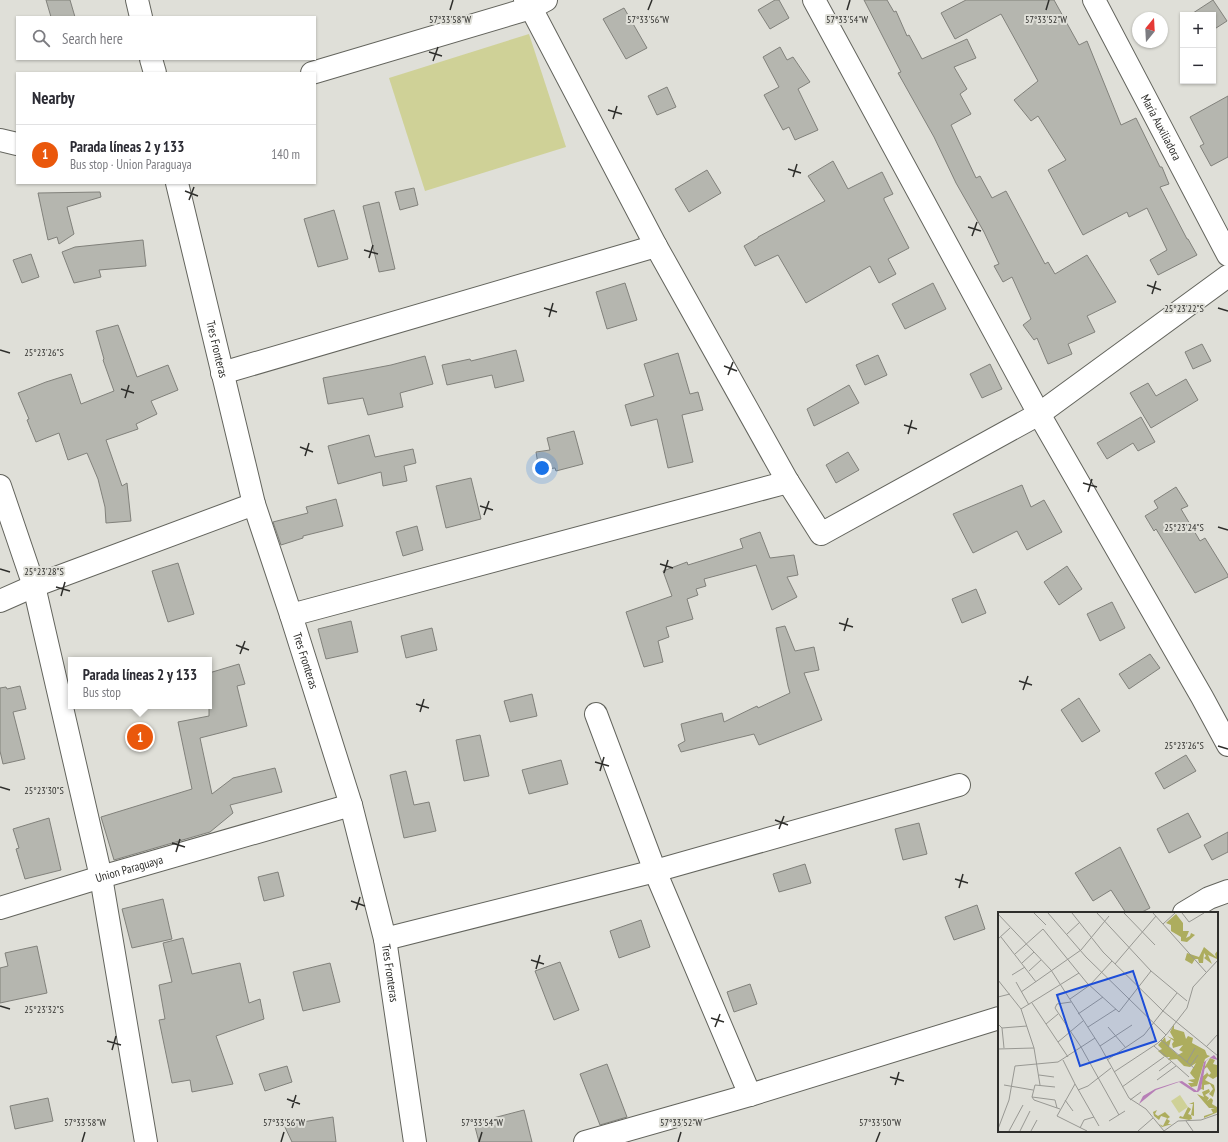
<!DOCTYPE html>
<html lang="en">
<head>
<meta charset="utf-8">
<style>
  :root { --surface:#fff; --page:#f2f2f3; --text:#2b2b33; --muted:#7c7c81; --line:#e1e1e2; --accent:#ea580c }
  body { margin:0; font-family:"PT Sans Narrow",sans-serif; background:var(--page); color:var(--text) }
  .controls { position:absolute; right:12px; top:12px; display:grid; overflow:hidden; border-radius:0px; box-shadow:0 1px 3px #0004 }
  .controls button { width:36px; height:36px; display:grid; place-items:center; padding:0; border:0; border-bottom:1px solid var(--line); background:var(--surface); color:var(--text); font:20px sans-serif }
  .compass { position:absolute; left:1132px; top:12px; width:36px; height:36px; border-radius:50%; background:var(--surface); box-shadow:0 1px 3px #0004; rotate:18deg }
  .you { position:absolute; left:542px; top:468px; width:14px; height:14px; margin:-10px; border:3px solid #fff; border-radius:50%; background:#1a73e8; box-shadow:0 0 0 6px #1a73e833 }
  .badge { display:grid; place-items:center; width:26px; height:26px; border-radius:50%; background:var(--accent); color:#fff; font-size:13px; font-weight:700 }
  .pin { position:absolute; translate:-50% -50%; border:2px solid #fff; box-shadow:0 1px 4px #0006 }
  .popup { position:absolute; left:68px; top:657px; width:144px; height:52px; box-sizing:border-box; display:grid; place-content:center; border-radius:0px; background:var(--surface); filter:drop-shadow(0 1px 3px #0005); font-size:13px; white-space:nowrap; color:var(--muted) }
  .popup b { font-size:15px; color:var(--text) }
  .popup::after { content:''; position:absolute; left:50%; top:100%; margin-left:-8px; border:8px solid transparent; border-top-color:var(--surface) }
  .list { margin:0; padding:0; list-style:none }
  h2 { display:flex; justify-content:space-between; align-items:center; height:52px; margin:0; padding:0 16px; font-size:17px }
  h2 small { font-size:13px; font-weight:400; color:var(--muted) }
  .list li { display:grid; grid-template-columns:26px 1fr auto; gap:12px; align-items:center; box-sizing:border-box; height:60px; padding:0 16px; border-top:1px solid var(--line) }
  .list b { display:block; font-size:15px; white-space:nowrap }
  .list p { margin:0; font-size:13px; white-space:nowrap; color:var(--muted) }
  .list em { font-size:13px; font-style:normal; color:var(--muted) }
  .icon { flex:none; width:22px; height:22px; fill:none; stroke:currentColor; stroke-width:2; stroke-linecap:round; stroke-linejoin:round }
  .map { position:relative; flex:none; width:1228px; height:1142px; overflow:hidden }
  .search { position:absolute; background:var(--surface); box-shadow:0 1px 3px #0004; left:16px; top:16px; width:300px; height:44px; display:flex; align-items:center; gap:10px; box-sizing:border-box; padding:0 14px; border-radius:0px; color:var(--muted); font-size:15px }
  .panel { position:absolute; background:var(--surface); box-shadow:0 1px 3px #0004; left:16px; top:72px; width:300px; height:112px; border-radius:0px }
  .map>svg:first-child { display:block }
</style>
</head>
<body>
<div class="map">
<svg width="1228" height="1142" viewBox="0 0 1228 1142">
  <rect width="100%" height="100%" fill="#dfdfd8"/>
  <path fill="#cfd197" d="M 529,34 L 566,147 L 425,191 L 389,78 Z"/>
  <path fill="#b5b6af" stroke="#81817b" d="M 46,0 L 70,0 L 75,17 L 51,17 Z
    M 775,0 L 779,0 L 789,18 L 770,29 L 758,10 Z
    M 864,0 L 887,0 L 894,12 L 896,11 L 907,36 L 909,35 L 922,59 L 967,39 L 976,58 L 954,67 L 967,89 L 960,94 L 971,114 L 951,125 L 976,178 L 980,176 L 992,198 L 1006,191 L 1045,264 L 1048,262 L 1055,274 L 1087,255 L 1116,302 L 1087,316 L 1095,332 L 1068,344 L 1072,354 L 1048,364 L 1037,338 L 1034,340 L 1023,325 L 1031,319 L 1012,277 L 1003,282 L 994,266 L 999,264 L 984,232 L 956,183 L 934,137 L 898,73 L 901,72 Z
    M 966,0 L 1054,0 L 1079,45 L 1087,41 L 1121,125 L 1136,118 L 1160,167 L 1162,167 L 1169,184 L 1160,187 L 1187,239 L 1188,239 L 1197,255 L 1158,275 L 1150,260 L 1167,250 L 1147,208 L 1129,217 L 1127,212 L 1083,235 L 1048,170 L 1066,160 L 1038,116 L 1031,121 L 1014,100 L 1038,81 L 1001,14 L 955,39 L 941,13 Z
    M 1213,0 L 1227,21 L 1213,30 L 1213,15 L 1190,15 Z
    M 624,8 L 647,48 L 626,59 L 603,19 Z
    M 780,47 L 787,60 L 793,57 L 810,82 L 798,89 L 818,130 L 795,140 L 789,127 L 783,130 L 764,95 L 779,87 L 763,57 Z
    M 667,87 L 676,107 L 657,115 L 648,96 Z
    M 1228,96 L 1228,157 L 1211,166 L 1200,146 L 1204,144 L 1190,117 Z
    M 833,161 L 848,189 L 882,172 L 893,194 L 884,198 L 884,200 L 909,248 L 888,259 L 896,274 L 879,283 L 870,266 L 806,303 L 778,255 L 755,266 L 744,246 L 758,238 L 758,237 L 825,201 L 808,176 Z
    M 707,170 L 721,193 L 689,212 L 675,189 Z
    M 414,188 L 418,205 L 400,210 L 395,192 Z
    M 100,192 L 101,197 L 67,207 L 74,234 L 59,244 L 57,237 L 48,240 L 38,193 Z
    M 379,202 L 395,269 L 379,272 L 363,206 Z
    M 334,210 L 348,259 L 318,267 L 304,219 Z
    M 143,240 L 146,266 L 99,270 L 101,277 L 74,283 L 62,252 L 75,247 Z
    M 31,254 L 39,277 L 22,283 L 13,260 Z
    M 625,283 L 637,320 L 607,329 L 596,292 Z
    M 933,283 L 946,309 L 905,329 L 892,304 Z
    M 118,325 L 137,377 L 168,365 L 178,390 L 151,401 L 157,414 L 136,424 L 138,429 L 106,440 L 122,486 L 127,483 L 131,521 L 106,523 L 105,507 L 98,479 L 87,453 L 68,460 L 59,433 L 36,442 L 27,420 L 29,419 L 18,393 L 46,382 L 71,374 L 81,404 L 114,391 L 103,360 L 104,359 L 96,331 Z
    M 1202,344 L 1211,361 L 1193,369 L 1185,352 Z
    M 516,350 L 524,381 L 495,388 L 492,375 L 447,385 L 442,365 L 470,359 L 471,361 Z
    M 678,353 L 690,394 L 698,392 L 703,410 L 682,415 L 693,462 L 668,468 L 657,419 L 631,426 L 625,405 L 654,396 L 644,364 Z
    M 878,355 L 887,375 L 865,385 L 856,365 Z
    M 425,356 L 433,384 L 400,393 L 403,407 L 368,415 L 363,398 L 328,404 L 323,378 L 391,365 Z
    M 990,364 L 1002,389 L 982,398 L 970,374 Z
    M 1186,379 L 1198,400 L 1151,428 L 1130,393 L 1148,383 L 1156,396 Z
    M 849,385 L 859,403 L 814,426 L 807,409 Z
    M 1141,417 L 1155,442 L 1138,451 L 1133,443 L 1107,459 L 1097,443 Z
    M 574,431 L 583,464 L 556,471 L 555,468 L 539,470 L 536,452 L 550,450 L 547,438 Z
    M 369,435 L 375,457 L 413,449 L 416,463 L 404,466 L 407,481 L 383,486 L 381,472 L 338,484 L 328,446 Z
    M 848,452 L 859,470 L 836,483 L 826,465 Z
    M 471,478 L 481,519 L 446,528 L 436,486 Z
    M 1022,485 L 1031,507 L 1044,500 L 1062,532 L 1027,550 L 1017,531 L 973,553 L 953,514 Z
    M 1176,487 L 1188,506 L 1181,509 L 1200,541 L 1205,538 L 1228,575 L 1228,577 L 1195,593 L 1156,529 L 1154,531 L 1145,516 L 1158,508 L 1154,501 Z
    M 336,499 L 343,526 L 303,536 L 303,538 L 281,545 L 273,522 L 308,513 L 306,507 Z
    M 417,526 L 423,550 L 403,556 L 396,532 Z
    M 760,532 L 770,558 L 794,555 L 798,575 L 787,577 L 797,597 L 772,610 L 756,565 L 704,579 L 706,586 L 696,589 L 698,595 L 687,599 L 693,619 L 666,627 L 669,637 L 658,641 L 663,662 L 644,667 L 626,612 L 672,596 L 663,571 L 687,562 L 688,565 L 743,548 L 740,539 Z
    M 178,563 L 194,614 L 168,622 L 152,571 Z
    M 1067,566 L 1082,589 L 1059,605 L 1044,582 Z
    M 976,589 L 986,613 L 962,623 L 952,599 Z
    M 1112,602 L 1125,628 L 1100,641 L 1087,614 Z
    M 351,621 L 358,652 L 326,659 L 318,629 Z
    M 785,626 L 795,651 L 814,647 L 819,670 L 804,673 L 822,720 L 759,745 L 754,734 L 681,752 L 678,745 L 685,741 L 681,724 L 722,713 L 724,722 L 757,706 L 758,708 L 790,693 L 788,686 L 776,628 Z
    M 432,628 L 437,650 L 406,658 L 401,636 Z
    M 1150,654 L 1160,668 L 1129,689 L 1119,674 Z
    M 239,664 L 245,684 L 237,686 L 247,726 L 200,738 L 212,794 L 233,778 L 275,768 L 282,792 L 230,805 L 233,813 L 210,832 L 114,860 L 101,817 L 192,789 L 178,722 L 209,716 L 209,673 Z
    M 20,686 L 26,709 L 13,712 L 25,759 L 3,764 L 0,751 L 0,688 L 6,687 L 7,689 Z
    M 532,694 L 537,716 L 510,722 L 504,701 Z
    M 1079,698 L 1100,731 L 1082,742 L 1061,710 Z
    M 480,735 L 489,776 L 464,781 L 456,740 Z
    M 1186,755 L 1196,771 L 1164,789 L 1155,773 Z
    M 561,760 L 568,784 L 529,794 L 522,770 Z
    M 406,771 L 414,805 L 429,802 L 436,831 L 404,838 L 390,775 Z
    M 1188,813 L 1201,837 L 1169,853 L 1157,829 Z
    M 49,818 L 61,870 L 25,879 L 16,849 L 19,848 L 13,829 Z
    M 919,823 L 927,854 L 903,860 L 895,829 Z
    M 1228,832 L 1228,852 L 1212,860 L 1204,845 Z
    M 1120,847 L 1150,908 L 1140,913 L 1126,913 L 1111,890 L 1093,901 L 1075,873 Z
    M 805,864 L 811,883 L 779,892 L 773,874 Z
    M 278,872 L 284,896 L 264,901 L 258,877 Z
    M 163,899 L 172,939 L 132,948 L 122,909 Z
    M 977,905 L 985,929 L 954,940 L 945,917 Z
    M 641,920 L 650,947 L 619,958 L 610,931 Z
    M 183,938 L 192,974 L 240,963 L 249,1003 L 260,999 L 264,1019 L 216,1036 L 233,1084 L 192,1092 L 190,1080 L 172,1083 L 159,1020 L 165,1019 L 159,985 L 172,982 L 163,943 Z
    M 37,946 L 47,993 L 0,1003 L 0,968 L 8,966 L 5,953 Z
    M 560,962 L 579,1010 L 554,1020 L 535,971 Z
    M 330,963 L 340,1002 L 303,1011 L 293,972 Z
    M 750,984 L 757,1004 L 734,1012 L 727,992 Z
    M 607,1064 L 627,1117 L 600,1125 L 580,1074 Z
    M 287,1066 L 292,1082 L 265,1091 L 259,1074 Z
    M 48,1098 L 53,1121 L 15,1129 L 10,1106 Z
    M 524,1110 L 532,1142 L 479,1142 L 474,1123 Z
    M 333,1117 L 336,1142 L 292,1142 L 284,1125 Z"/>
  <g fill="none" stroke-linecap="round" stroke-linejoin="round">
    <g stroke="#63645d" stroke-width="24">
      <g id="minor">
        <path d="M 137,0 L 141,17"/>
        <path d="M 525,0 L 531,8 L 656,246 L 788,482 L 821,534 L 1039,414 L 1228,276"/>
        <path d="M 814,0 L 1039,414 L 1202,697 L 1228,745"/>
        <path id="s1" d="M 1094,0 L 1228,255"/>
        <path d="M 151,59 L 155,73"/>
        <path d="M 312,73 L 531,8 L 546,0"/>
        <path d="M 0,140 L 17,144"/>
        <path id="s2" d="M 177,183 L 254,504 L 291,615 L 351,805 L 385,939 L 415,1142"/>
        <path d="M 222,373 L 656,246"/>
        <path d="M 0,486 L 34,586 L 101,877 L 146,1142"/>
        <path d="M 0,601 L 34,586 L 254,504"/>
        <path d="M 291,615 L 788,482"/>
        <path d="M 596,714 L 655,871 L 750,1095"/>
        <path id="s3" d="M 0,908 L 101,877 L 351,805"/>
        <path d="M 1184,913 L 1209,898 L 1228,891"/>
        <path d="M 385,939 L 655,871 L 959,785"/>
        <path d="M 585,1142 L 750,1095 L 999,1018"/>
      </g>
    </g>
    <use href="#minor" stroke="#fff" stroke-width="22"/>
  </g>
  <path fill="none" stroke="#2e2e2b" stroke-width="1.5" d="M 450,10 L 453,0M 648,10 L 652,0M 847,10 L 850,0M 1046,10 L 1049,0M 429,52 L 442,56M 433,61 L 438,47M 608,110 L 622,114M 613,119 L 617,106M 788,169 L 801,173M 793,177 L 797,164M 185,191 L 198,196M 189,200 L 194,187M 968,227 L 981,231M 972,236 L 977,222M 364,250 L 378,254M 369,258 L 373,245M 1147,285 L 1161,290M 1152,294 L 1156,281M 544,308 L 557,312M 1218,308 L 1228,311M 549,317 L 553,303M 0,350 L 10,353M 724,366 L 737,371M 728,375 L 733,362M 121,389 L 134,393M 125,398 L 129,385M 904,425 L 917,429M 908,434 L 912,420M 300,447 L 313,452M 305,456 L 309,443M 1083,483 L 1097,487M 1088,492 L 1092,479M 480,506 L 493,510M 484,515 L 489,501M 1218,527 L 1228,530M 660,564 L 673,568M 0,569 L 10,572M 664,573 L 668,560M 56,587 L 70,591M 61,596 L 65,582M 839,623 L 853,627M 844,631 L 848,618M 236,645 L 249,650M 240,654 L 245,641M 1019,681 L 1032,685M 1023,690 L 1028,676M 416,704 L 429,708M 420,712 L 424,699M 1218,746 L 1228,749M 595,762 L 609,766M 600,771 L 604,757M 0,787 L 10,790M 775,820 L 788,825M 779,829 L 784,816M 172,843 L 185,847M 176,852 L 180,839M 955,879 L 968,883M 959,888 L 963,874M 351,901 L 365,906M 356,910 L 360,897M 531,960 L 544,964M 536,969 L 540,955M 0,1006 L 10,1009M 711,1018 L 724,1022M 715,1027 L 720,1014M 107,1041 L 121,1045M 112,1050 L 116,1036M 890,1077 L 904,1081M 895,1085 L 899,1072M 287,1099 L 300,1104M 292,1108 L 296,1095M 82,1142 L 85,1132M 281,1142 L 284,1132M 479,1142 L 482,1132M 678,1142 L 681,1132M 876,1142 L 880,1132"/>
  <g text-anchor="middle" stroke-width="4" stroke-linejoin="round" paint-order="stroke">
    <g font-size="12" fill="#2e2e2b" stroke="#dfdfd8">
      <text dy="4" stroke="none"><textPath href="#s1" startOffset="144">María Auxiliadora</textPath></text>
      <text dy="4" stroke="none"><textPath href="#s2" startOffset="171">Tres Fronteras</textPath></text>
      <text dy="4" stroke="none"><textPath href="#s2" startOffset="495">Tres Fronteras</textPath></text>
      <text dy="4" stroke="none"><textPath href="#s3" startOffset="135">Union Paraguaya</textPath></text>
      <text dy="4" stroke="none"><textPath href="#s2" startOffset="819">Tres Fronteras</textPath></text>
    </g>
  </g>
  <g transform="translate(998 912)">
    <rect width="220" height="220" fill="#dfdfd8"/>
    <path d="M 182,183 L 190,195 L 181,201 L 173,189 Z" fill="#cfd197"/>
    <path d="M 178,2 L 185,11 L 185,19 L 191,19 L 188,26 L 192,24 L 193,21 L 197,23 L 189,30 L 183,29 L 183,25 L 173,19 L 173,13 L 168,11 ZM 206,35 L 218,45 L 217,42 L 220,38 L 219,47 L 210,43 L 214,52 L 206,46 L 208,44 L 206,41 L 205,51 L 201,51 L 200,47 L 197,47 L 194,52 L 187,48 L 189,41 L 201,45 ZM 176,112 L 176,117 L 186,120 L 188,127 L 190,124 L 195,126 L 194,131 L 207,138 L 209,143 L 212,144 L 207,147 L 199,174 L 193,175 L 190,171 L 196,171 L 190,168 L 197,167 L 192,161 L 198,151 L 192,155 L 186,154 L 179,147 L 170,148 L 172,145 L 167,145 L 160,139 L 164,137 L 160,133 L 167,125 L 168,130 L 173,127 L 171,135 L 180,143 L 185,140 L 181,138 L 185,133 L 175,136 L 174,132 L 176,129 L 169,124 L 176,127 L 172,120 ZM 212,146 L 217,148 L 215,152 L 219,153 L 220,164 L 215,167 L 210,164 L 207,168 L 216,173 L 217,178 L 215,185 L 211,182 L 215,177 L 212,172 L 206,173 L 206,178 L 203,177 L 204,173 L 210,171 L 204,173 L 204,165 L 209,161 L 208,159 L 211,163 L 213,161 L 209,155 L 205,158 ZM 211,177 L 212,180 L 207,183 L 211,186 L 209,189 L 213,186 L 215,188 L 214,192 L 219,195 L 220,200 L 206,206 L 206,204 L 215,201 L 213,197 L 217,196 L 211,196 L 199,182 L 206,185 L 204,180 ZM 196,190 L 196,204 L 193,203 L 194,207 L 191,208 L 181,206 L 182,204 L 185,205 L 190,195 L 193,197 L 190,202 L 193,203 L 195,192 L 191,192 ZM 159,198 L 157,202 L 160,204 L 167,200 L 172,205 L 169,207 L 172,209 L 170,212 L 174,212 L 164,215 L 161,212 L 165,214 L 169,206 L 163,204 L 161,208 L 156,204 L 155,200 Z" fill="#adad5e"/>
    <path d="M 216,143 L 220,148 L 212,146 L 208,149 L 203,177 L 200,180 L 196,180 L 181,170 L 158,178 L 141,192 L 145,184 L 157,177 L 179,170 L 184,169 L 199,179 L 206,150 Z" fill="#b77fb7"/>
    <path fill="none" stroke="#989893" stroke-width="1" d="M 36,1 L 48,13M 50,1 L 88,45 L 168,123M 74,1 L 105,40 L 165,99 L 220,144M 99,1 L 153,59 L 189,89M 126,1 L 157,33M 155,1 L 208,60M 184,1 L 191,10 L 206,1M 0,2 L 53,58 L 102,134 L 131,186 L 148,197 L 166,219M 165,12 L 177,1M 69,22 L 82,10M 3,25 L 38,70M 0,27 L 12,16M 17,42 L 45,17 L 89,71 L 121,100 L 153,59M 24,51 L 36,40M 117,52 L 158,4M 31,59 L 43,48M 14,63 L 27,55M 0,68 L 23,97 L 36,136 L 42,173M 18,70 L 31,93M 23,80 L 83,38 L 111,4M 0,85 L 12,82M 72,87 L 92,73 L 114,49M 73,90 L 59,92 L 57,96 L 83,135 L 121,203M 34,91 L 70,145M 23,97 L 81,61M 80,102 L 105,85M 0,112 L 4,116 L 29,114M 48,112 L 60,102M 90,115 L 118,97M 110,115 L 128,136M 4,116 L 6,136M 163,128 L 196,156M 60,130 L 85,109M 102,134 L 134,113M 156,134 L 191,165M 208,135 L 220,122M 0,137 L 36,136M 65,148 L 77,172 L 59,204 L 89,219M 109,148 L 146,123 L 179,81M 189,150 L 197,136M 193,153 L 200,143M 161,159 L 173,150M 116,160 L 160,131 L 168,123 L 189,96 L 195,75 L 220,48M 41,163 L 56,165M 159,168 L 178,154M 77,172 L 101,214M 6,173 L 35,178M 57,175 L 37,173 L 34,185 L 57,188 L 59,196M 124,175 L 166,145M 80,178 L 90,174 L 113,156M 34,185 L 36,188 L 62,197M 67,188 L 75,199M 132,188 L 143,180M 111,209 L 127,199M 188,209 L 195,219M 82,216 L 86,208 L 96,205M 0,217 L 11,188 L 17,154 L 60,150 L 97,126M 11,219 L 25,193M 22,219 L 32,199M 33,219 L 39,208M 140,219 L 155,206M 166,219 L 180,209 L 203,208 L 220,202"/>
    <path fill="#1d4ed8" fill-opacity="0.15" stroke="#1d4ed8" stroke-width="2" d="M 135,59 L 158,129 L 82,154 L 59,83 Z"/>
    <rect width="220" height="220" fill="none" stroke="#2e2e2b" stroke-width="2"/>
  </g>
  <g font-size="10" text-anchor="middle" fill="#2e2e2b" stroke="#dfdfd8" stroke-width="4" stroke-linejoin="round" paint-order="stroke">
    <text x="450" y="23">57°33'58"W</text>
    <text x="648" y="23">57°33'56"W</text>
    <text x="847" y="23">57°33'54"W</text>
    <text x="1046" y="23">57°33'52"W</text>
    <text x="1184" y="312">25°23'22"S</text>
    <text x="44" y="356">25°23'26"S</text>
    <text x="1184" y="531">25°23'24"S</text>
    <text x="44" y="575">25°23'28"S</text>
    <text x="1184" y="749">25°23'26"S</text>
    <text x="44" y="794">25°23'30"S</text>
    <text x="44" y="1013">25°23'32"S</text>
    <text x="85" y="1126">57°33'58"W</text>
    <text x="284" y="1126">57°33'56"W</text>
    <text x="482" y="1126">57°33'54"W</text>
    <text x="681" y="1126">57°33'52"W</text>
    <text x="880" y="1126">57°33'50"W</text>
  </g>
</svg>
<div class="controls">
<button>+</button>
<button>−</button>
</div>
<svg class="compass" viewBox="-18 -18 36 36"><path d="M0-13l5 13h-10z" fill="#e53935"/><path d="M0 13l5-13h-10z" fill="#7c7c81"/></svg>
<div class="you"></div>
<div class="pin badge" style="left:140px;top:737px">1</div>
<div class="popup"><b>Parada líneas 2 y 133</b>Bus stop</div>
<div class="search"><svg class="icon" aria-label="search" viewBox="0 0 24 24"><circle cx="10" cy="10" r="6"/><path d="M15 15l6 6"/></svg>Search here</div>
<section class="panel">
<h2>Nearby<small></small></h2>
<ul class="list">
<li><span class="badge">1</span><div><b>Parada líneas 2 y 133</b><p>Bus stop · Union Paraguaya</p></div><em>140 m</em></li>
</ul>
</section>
</div>
</body>
</html>
